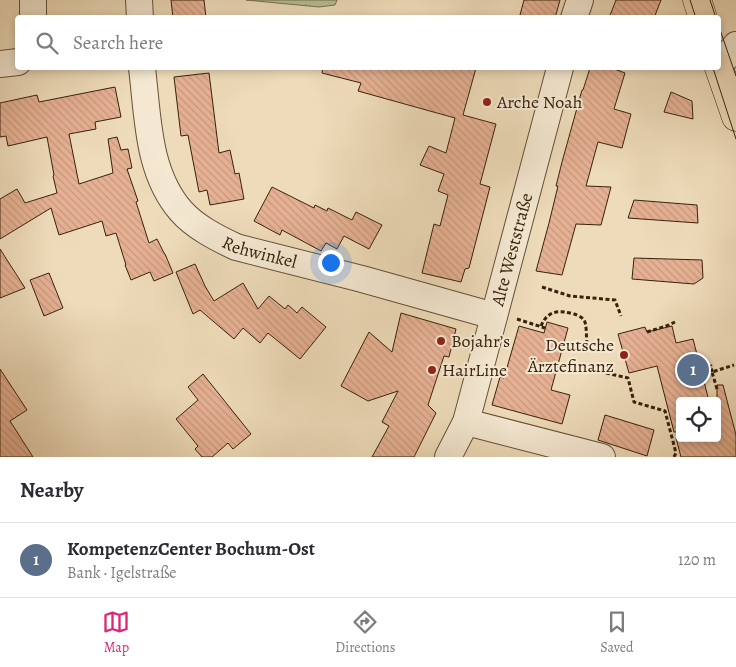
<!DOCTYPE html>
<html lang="en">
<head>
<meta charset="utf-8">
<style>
  :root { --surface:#fff; --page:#f7f7f7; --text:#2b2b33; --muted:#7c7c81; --line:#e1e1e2; --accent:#db2777 }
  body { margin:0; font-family:Alegreya,serif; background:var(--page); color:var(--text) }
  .controls { position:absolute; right:15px; bottom:15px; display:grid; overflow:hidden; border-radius:5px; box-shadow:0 2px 8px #0003 }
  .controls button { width:45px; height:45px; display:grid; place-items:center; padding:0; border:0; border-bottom:1px solid var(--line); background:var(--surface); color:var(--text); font:25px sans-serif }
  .you { position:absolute; left:330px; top:262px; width:18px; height:18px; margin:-12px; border:4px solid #fff; border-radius:50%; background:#1a73e8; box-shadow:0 0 0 8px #1a73e833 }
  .badge { display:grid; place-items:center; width:32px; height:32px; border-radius:50%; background:var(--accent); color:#fff; font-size:16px; font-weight:700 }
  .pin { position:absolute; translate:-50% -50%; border:2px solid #fff; box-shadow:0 1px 5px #0006 }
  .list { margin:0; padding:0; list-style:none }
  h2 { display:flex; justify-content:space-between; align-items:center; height:65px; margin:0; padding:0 20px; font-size:21px }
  h2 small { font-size:16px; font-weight:400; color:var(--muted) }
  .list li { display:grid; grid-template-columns:32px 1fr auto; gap:15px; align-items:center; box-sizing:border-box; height:75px; padding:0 20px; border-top:1px solid var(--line) }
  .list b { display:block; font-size:19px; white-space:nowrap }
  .list p { margin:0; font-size:16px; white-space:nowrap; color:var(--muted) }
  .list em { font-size:16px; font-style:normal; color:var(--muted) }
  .icon { flex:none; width:28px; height:28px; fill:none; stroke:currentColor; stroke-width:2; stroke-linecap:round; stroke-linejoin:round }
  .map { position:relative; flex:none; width:736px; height:457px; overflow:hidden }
  .search { position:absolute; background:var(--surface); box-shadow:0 2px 8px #0003; left:15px; right:15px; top:15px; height:55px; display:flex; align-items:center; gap:12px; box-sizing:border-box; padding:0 18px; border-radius:5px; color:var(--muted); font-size:19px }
  .sheet { height:140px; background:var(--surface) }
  nav { display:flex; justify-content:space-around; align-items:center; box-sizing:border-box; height:70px; border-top:1px solid var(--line); background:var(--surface); font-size:14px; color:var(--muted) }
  nav a { display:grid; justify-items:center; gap:2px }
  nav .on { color:var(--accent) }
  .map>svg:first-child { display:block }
</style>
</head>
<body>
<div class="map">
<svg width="736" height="457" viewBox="0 0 736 457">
  <defs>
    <pattern id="grass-tufts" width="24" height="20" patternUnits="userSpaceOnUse" patternTransform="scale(1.25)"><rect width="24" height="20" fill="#b4c192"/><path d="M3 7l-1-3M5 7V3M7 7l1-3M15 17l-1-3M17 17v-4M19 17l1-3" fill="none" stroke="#939c76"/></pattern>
    <pattern id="building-back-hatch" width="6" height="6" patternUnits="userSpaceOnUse" patternTransform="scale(1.25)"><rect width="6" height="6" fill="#e6b193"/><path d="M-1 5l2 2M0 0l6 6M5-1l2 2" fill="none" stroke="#c6987e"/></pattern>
  </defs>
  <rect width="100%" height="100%" fill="#eedbb9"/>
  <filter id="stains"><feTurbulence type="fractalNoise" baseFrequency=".004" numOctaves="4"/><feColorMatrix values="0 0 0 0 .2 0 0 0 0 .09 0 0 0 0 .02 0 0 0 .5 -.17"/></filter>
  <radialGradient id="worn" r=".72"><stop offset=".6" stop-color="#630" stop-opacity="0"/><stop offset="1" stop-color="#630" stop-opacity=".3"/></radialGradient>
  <path fill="url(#grass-tufts)" stroke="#767250" d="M 246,0 L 337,0 L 335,5 L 319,7 Z"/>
  <path fill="url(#building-back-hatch)" stroke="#38220d" d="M 171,0 L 204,0 L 206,18 L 173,18 Z
    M 524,0 L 560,0 L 555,18 L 523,18 L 524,16 L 520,15 Z
    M 616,0 L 661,0 L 654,18 L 609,18 Z
    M 323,68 L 476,68 L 463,115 L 496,124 L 480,184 L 490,187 L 469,268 L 465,269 L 461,282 L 422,273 L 434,224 L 440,226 L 448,195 L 438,191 L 444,174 L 420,165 L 429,146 L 446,153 L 455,118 L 358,91 L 361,83 L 322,73 Z
    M 590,68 L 612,68 L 625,73 L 614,109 L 631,114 L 622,148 L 598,142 L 586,186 L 611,187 L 601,225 L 576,224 L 562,275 L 536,271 L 549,223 L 558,186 L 556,186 L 562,162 L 582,90 L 583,90 Z
    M 209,73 L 219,153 L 230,150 L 235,174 L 239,173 L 244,199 L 210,205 L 207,190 L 199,192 L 188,135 L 181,136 L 174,77 Z
    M 115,87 L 121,117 L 95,122 L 96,129 L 69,134 L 79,184 L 113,173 L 108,139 L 117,137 L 121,150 L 128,149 L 132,168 L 127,169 L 138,201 L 136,202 L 149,243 L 157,239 L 164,253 L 165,254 L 173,273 L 154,281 L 150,272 L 131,280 L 125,265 L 126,265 L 116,233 L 106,236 L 102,221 L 59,235 L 51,208 L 0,239 L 0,199 L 17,189 L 25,203 L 57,193 L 53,176 L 54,175 L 47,137 L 8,146 L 6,136 L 0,137 L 0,103 L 37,95 L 39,102 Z
    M 671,92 L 692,101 L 693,119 L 664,112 Z
    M 272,187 L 314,208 L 315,205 L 327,211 L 328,208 L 352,220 L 356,212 L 382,225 L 369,249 L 344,236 L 337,249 L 326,243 L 321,251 L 282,230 L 280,235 L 254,221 Z
    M 634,200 L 697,205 L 698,223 L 628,218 Z
    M 0,249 L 25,288 L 0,298 Z
    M 634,258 L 702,260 L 703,278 L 694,284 L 632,279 Z
    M 195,264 L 205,286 L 214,301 L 243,283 L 258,309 L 269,296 L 285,309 L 288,305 L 297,313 L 302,307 L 326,327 L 300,359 L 268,333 L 260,343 L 243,328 L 234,339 L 200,310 L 193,314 L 176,272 Z
    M 49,273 L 63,308 L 44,316 L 30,280 Z
    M 401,313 L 456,329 L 449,357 L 444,356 L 428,405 L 436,413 L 414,457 L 372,457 L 389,426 L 382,422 L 398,391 L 368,401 L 341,386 L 369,332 L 392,352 Z
    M 547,322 L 568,328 L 551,390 L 570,395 L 562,424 L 492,405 L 500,377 L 504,378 L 519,326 L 544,333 Z
    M 672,326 L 676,343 L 693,339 L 709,401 L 680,401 L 680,432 L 674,432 L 657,366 L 629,373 L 618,334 L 645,327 L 647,332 Z
    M 0,369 L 27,410 L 10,421 L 33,457 L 0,457 Z
    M 203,374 L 251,434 L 233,449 L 228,443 L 212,457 L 202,457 L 195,449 L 198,446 L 176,419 L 198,400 L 188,387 Z
    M 717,385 L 723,385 L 736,435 L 736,457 L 681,457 L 676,438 L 717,438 Z
    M 605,415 L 654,430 L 647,456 L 598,440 Z"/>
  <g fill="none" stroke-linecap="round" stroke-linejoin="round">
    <g stroke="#665038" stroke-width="28">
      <g id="minor">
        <path d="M 33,0 L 33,18"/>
        <path d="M 139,0 L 140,18"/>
        <path d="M 574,18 L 580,0"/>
        <path d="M 0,64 L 18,62"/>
        <path d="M 719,66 L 736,45"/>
        <path id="s1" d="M 142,68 C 148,116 147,172 181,211 C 195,227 217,238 236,247 L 362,279 L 494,316"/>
        <path d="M 466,422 L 602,457"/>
        <path id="s2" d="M 448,457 L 466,422 L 560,68"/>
      </g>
    </g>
    <g stroke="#38220d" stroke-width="29">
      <path id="major" d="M 697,0 L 703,18
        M 718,65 L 736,117"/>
    </g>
    <path stroke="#38220d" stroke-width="3" stroke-dasharray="4 2.5" stroke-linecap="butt" d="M 542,287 L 570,296 L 615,300 L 621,316
      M 517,319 L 545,328
      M 541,326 C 548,310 559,310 574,314 C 577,315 582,317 584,320 C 587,324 586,337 587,343
      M 647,332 L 669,325 L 675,322
      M 701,369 L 711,366 L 712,372
      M 606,373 L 628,378 L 634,402 L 665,411 L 676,453 L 674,457
      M 717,389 L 712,372 L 734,365"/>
    <use href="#minor" stroke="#f4e8d2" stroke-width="26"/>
    <use href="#major" stroke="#eedbb9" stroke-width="28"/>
    <path stroke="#38220d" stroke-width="1" d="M 690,0 L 696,18
      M 710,0 L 716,18
      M 718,24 L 736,76
      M 713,68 L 736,139"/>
  </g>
  <g fill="#8f2418" stroke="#f4e8d2" stroke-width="2">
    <circle cx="487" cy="102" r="5"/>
    <circle cx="441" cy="341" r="5"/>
    <circle cx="624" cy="355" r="5"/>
    <circle cx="432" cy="370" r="5"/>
  </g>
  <g text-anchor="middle" stroke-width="4" stroke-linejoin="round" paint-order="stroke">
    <g font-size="18" fill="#38220d" stroke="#f4e8d2" text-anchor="start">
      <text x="497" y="108">Arche Noah</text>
      <text x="451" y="347">Bojahr’s</text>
      <text x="614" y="351" text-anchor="end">Deutsche<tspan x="614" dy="21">Ärztefinanz</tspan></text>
      <text x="442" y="376">HairLine</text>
    </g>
    <g font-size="18" fill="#38220d" stroke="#f4e8d2">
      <text dy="6" stroke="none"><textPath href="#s2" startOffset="218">Alte Weststraße</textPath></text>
      <text dy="6" stroke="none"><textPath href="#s1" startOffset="241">Rehwinkel</textPath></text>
    </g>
  </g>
  <rect width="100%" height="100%" filter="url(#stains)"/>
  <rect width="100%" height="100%" fill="url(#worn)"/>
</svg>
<div class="controls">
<button><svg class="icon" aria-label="locate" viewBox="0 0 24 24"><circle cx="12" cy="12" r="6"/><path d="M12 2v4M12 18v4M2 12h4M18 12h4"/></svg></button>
</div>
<div class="you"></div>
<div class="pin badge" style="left:693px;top:370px;background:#5c6f8a">1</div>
<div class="search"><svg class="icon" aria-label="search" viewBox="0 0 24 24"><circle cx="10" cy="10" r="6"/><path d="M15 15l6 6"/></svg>Search here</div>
</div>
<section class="sheet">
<h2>Nearby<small></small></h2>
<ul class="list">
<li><span class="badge" style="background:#5c6f8a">1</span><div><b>KompetenzCenter Bochum-Ost</b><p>Bank · Igelstraße</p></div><em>120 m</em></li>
</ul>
</section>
<nav>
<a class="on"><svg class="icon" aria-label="map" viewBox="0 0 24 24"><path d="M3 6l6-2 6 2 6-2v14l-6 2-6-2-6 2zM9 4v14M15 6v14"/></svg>Map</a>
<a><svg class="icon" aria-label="directions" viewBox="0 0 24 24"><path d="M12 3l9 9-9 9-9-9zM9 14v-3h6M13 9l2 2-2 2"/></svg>Directions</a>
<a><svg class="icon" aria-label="saved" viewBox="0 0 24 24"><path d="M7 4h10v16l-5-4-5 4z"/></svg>Saved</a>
</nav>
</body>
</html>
